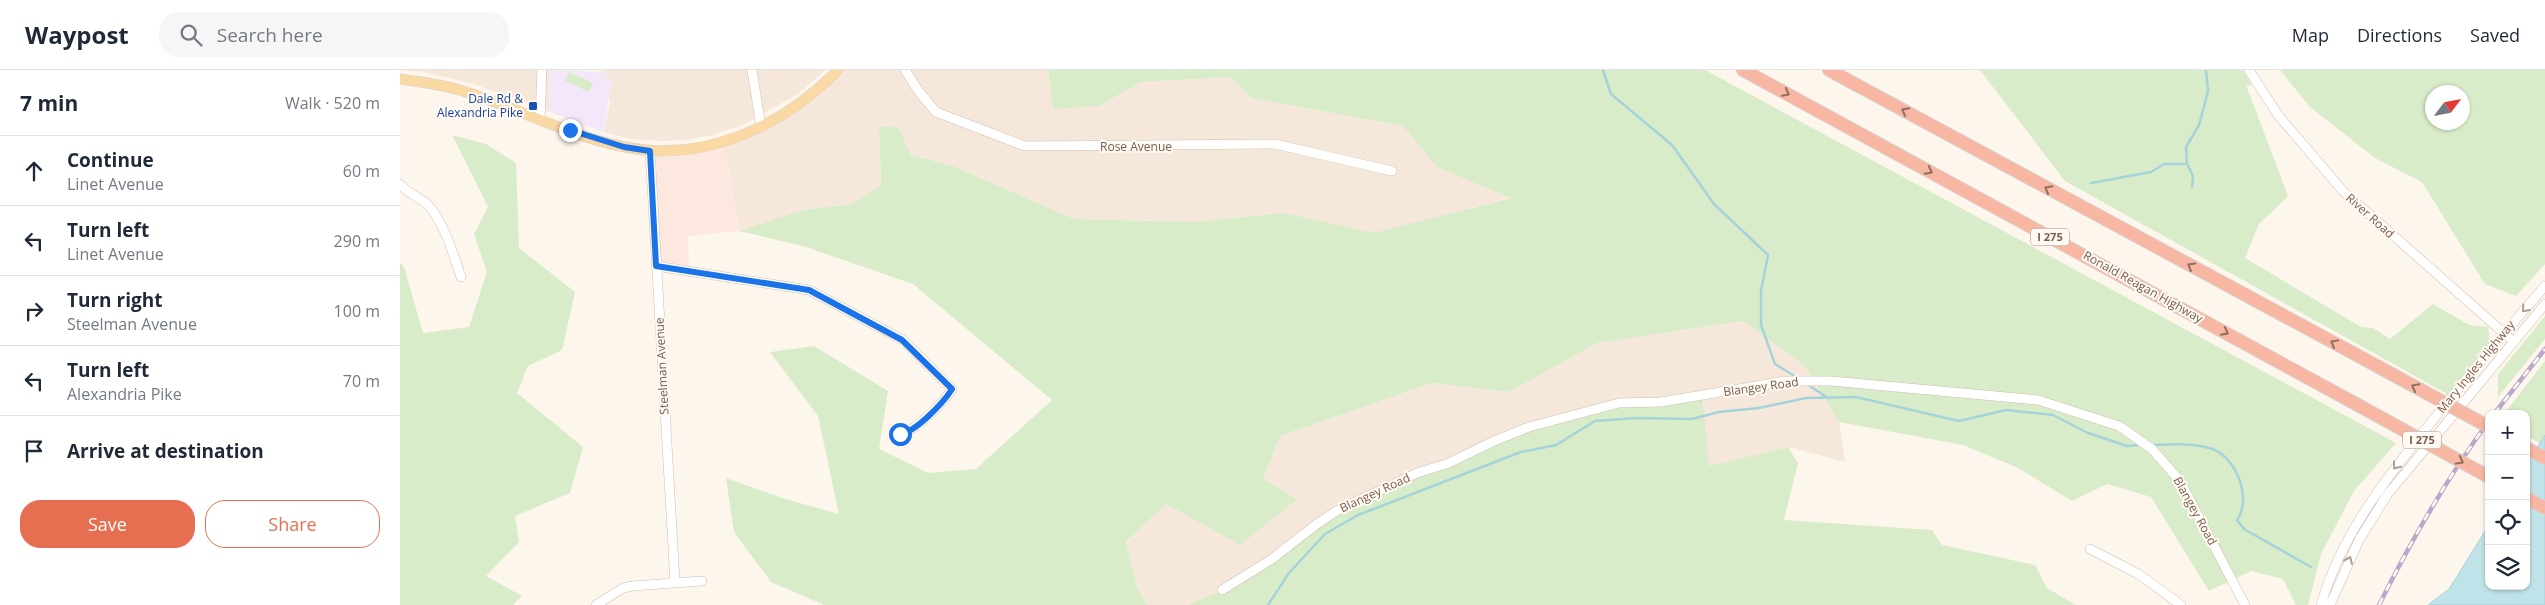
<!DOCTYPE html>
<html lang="en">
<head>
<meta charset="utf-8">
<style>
  :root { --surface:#fff; --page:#f6f6f7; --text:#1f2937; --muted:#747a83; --line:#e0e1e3; --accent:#e76f51 }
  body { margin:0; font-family:"Open Sans",sans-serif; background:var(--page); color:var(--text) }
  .controls { position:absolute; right:15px; bottom:15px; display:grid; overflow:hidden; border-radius:10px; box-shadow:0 1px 4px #0004 }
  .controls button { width:45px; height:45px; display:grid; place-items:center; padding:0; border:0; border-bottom:1px solid var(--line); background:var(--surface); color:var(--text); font:25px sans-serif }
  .compass { position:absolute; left:2025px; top:15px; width:45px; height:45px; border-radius:50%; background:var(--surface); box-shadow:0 1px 4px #0004; rotate:58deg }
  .stop { position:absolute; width:15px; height:15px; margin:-11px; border:4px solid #1a73e8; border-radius:50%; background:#fff }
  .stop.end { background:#1a73e8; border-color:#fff; box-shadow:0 1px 5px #0008 }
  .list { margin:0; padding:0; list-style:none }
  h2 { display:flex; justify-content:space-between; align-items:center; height:65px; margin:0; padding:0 20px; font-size:21px }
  h2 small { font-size:16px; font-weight:400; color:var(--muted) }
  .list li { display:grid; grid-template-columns:32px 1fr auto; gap:15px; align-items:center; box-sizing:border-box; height:70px; padding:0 20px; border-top:1px solid var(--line) }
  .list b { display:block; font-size:19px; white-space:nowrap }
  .list p { margin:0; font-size:16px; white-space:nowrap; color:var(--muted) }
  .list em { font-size:16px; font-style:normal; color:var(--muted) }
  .actions { display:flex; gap:10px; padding:15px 20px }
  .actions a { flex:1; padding:11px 0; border:1px solid var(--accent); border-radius:20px; text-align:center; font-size:18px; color:var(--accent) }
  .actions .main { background:var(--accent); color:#fff }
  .icon { flex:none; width:28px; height:28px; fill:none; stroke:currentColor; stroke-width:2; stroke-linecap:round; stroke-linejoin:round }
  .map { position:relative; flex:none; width:2145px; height:535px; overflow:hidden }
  header { display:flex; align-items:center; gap:30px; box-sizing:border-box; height:70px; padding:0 25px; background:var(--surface); border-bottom:1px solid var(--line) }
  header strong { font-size:24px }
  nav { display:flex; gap:28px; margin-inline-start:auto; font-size:18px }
  .search { width:350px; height:45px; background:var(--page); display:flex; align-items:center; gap:12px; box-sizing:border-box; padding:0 18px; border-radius:20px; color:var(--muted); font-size:19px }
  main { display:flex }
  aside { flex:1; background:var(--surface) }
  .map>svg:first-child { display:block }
</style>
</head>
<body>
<header>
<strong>Waypost</strong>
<div class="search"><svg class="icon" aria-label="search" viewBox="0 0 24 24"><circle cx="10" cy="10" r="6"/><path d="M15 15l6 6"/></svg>Search here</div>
<nav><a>Map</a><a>Directions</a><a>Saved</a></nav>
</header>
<main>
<aside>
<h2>7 min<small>Walk · 520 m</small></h2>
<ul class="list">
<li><svg class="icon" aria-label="ahead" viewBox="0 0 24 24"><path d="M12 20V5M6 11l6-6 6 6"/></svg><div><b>Continue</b><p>Linet Avenue</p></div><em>60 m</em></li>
<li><svg class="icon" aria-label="left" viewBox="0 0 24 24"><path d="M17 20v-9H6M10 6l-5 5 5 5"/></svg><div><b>Turn left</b><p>Linet Avenue</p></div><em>290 m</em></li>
<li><svg class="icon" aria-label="right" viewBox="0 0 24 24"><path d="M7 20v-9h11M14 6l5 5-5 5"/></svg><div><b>Turn right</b><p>Steelman Avenue</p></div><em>100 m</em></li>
<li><svg class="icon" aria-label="left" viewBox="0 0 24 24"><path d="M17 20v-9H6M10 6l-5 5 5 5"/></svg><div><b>Turn left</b><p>Alexandria Pike</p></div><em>70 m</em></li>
<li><svg class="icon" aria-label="arrive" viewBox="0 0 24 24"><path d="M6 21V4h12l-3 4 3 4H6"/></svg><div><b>Arrive at destination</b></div></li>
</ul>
<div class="actions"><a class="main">Save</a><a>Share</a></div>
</aside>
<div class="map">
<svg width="2145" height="535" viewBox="0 0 2145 535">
  <rect width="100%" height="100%" fill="#fdf6ec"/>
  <path fill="#f5e8da" d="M 0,0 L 149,0 L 150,42 L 74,14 L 24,2 Z
    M 201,0 L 425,0 L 398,24 L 343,55 L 313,65 L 285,70 L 263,71 L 231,69 L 204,62 L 210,32 Z
    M 438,0 L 648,0 L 653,38 L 699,36 L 741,12 L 830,7 L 851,28 L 1003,56 L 1037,97 L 1112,127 L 973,164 L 884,143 L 794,152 L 674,149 L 553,96 L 511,85 L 498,56 L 479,58 L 481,115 L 453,134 L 403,140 L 339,161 L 324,72 L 373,51 Z
    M 1344,251 L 1404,295 L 1439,352 L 1445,392 L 1388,377 L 822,520 L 788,535 L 747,535 L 737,517 L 726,473 L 766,433 L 897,429 L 863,409 L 880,366 L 1032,313 L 1109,322 L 1197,273 Z"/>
  <path fill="#fde8e0" d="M 324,72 L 339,161 L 288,166 L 289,200 L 256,196 L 250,81 Z"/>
  <path fill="#f3e8fa" d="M 149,0 L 204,2 L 211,11 L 204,62 L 150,42 Z"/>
  <path fill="#d8ecc9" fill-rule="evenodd" d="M 648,0 L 1305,0 L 1996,373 L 1954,421 L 1921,484 L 1908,535 L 1896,535 L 1883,509 L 1851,501 L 1809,521 L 1751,427 L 1707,414 L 1672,431 L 1618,398 L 1563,375 L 1439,352 L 1404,295 L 1343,251 L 1197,273 L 1109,322 L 1032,313 L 880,366 L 863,409 L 897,429 L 840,475 L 766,434 L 726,472 L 737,517 L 747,535 L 424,535 L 371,512 L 334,462 L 326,408 L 382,428 L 439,444 L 418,346 L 370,282 L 414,276 L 488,321 L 479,379 L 528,403 L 576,399 L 652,330 L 513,214 L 403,176 L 339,161 L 403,140 L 453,134 L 481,115 L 479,57 L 498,56 L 511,85 L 553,96 L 674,149 L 794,152 L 884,143 L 973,163 L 1111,128 L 1037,97 L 1003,56 L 851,28 L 830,7 L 741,12 L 699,36 L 653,39 Z
    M 1580,0 L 1843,0 L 1852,16 L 1846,15 L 1888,126 L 1859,154 L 1845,188 L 1961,257 L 1973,258 L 1990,269 L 2033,234 L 2069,255 L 2088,257 L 2090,273 L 2049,325 L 1665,111 Z
    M 1880,0 L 2145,0 L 2145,194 L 2116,226 L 2085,214 L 2022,112 L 1975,88 L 1910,37 ZM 2032,22 L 2062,22 L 2062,52 L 2032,52 Z
    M 169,2 L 193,13 L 189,22 L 165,11 Z
    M 52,65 L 86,74 L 116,93 L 119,178 L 175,222 L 162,280 L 128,296 L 117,323 L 183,377 L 170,423 L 115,446 L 119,472 L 86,506 L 122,526 L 113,535 L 0,535 L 0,193 L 4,197 L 23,263 L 69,257 L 87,202 L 74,164 L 88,137 Z
    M 2145,246 L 2145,269 L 2098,327 L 2098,304 Z
    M 2145,291 L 2145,365 L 2140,373 L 2126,366 L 2126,344 L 2104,344 Z
    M 1302,326 L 1309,396 L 1388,377 L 1398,393 L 1384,450 L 1532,460 L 1542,475 L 1635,495 L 1647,518 L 1676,535 L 788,535 L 822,520 L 917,454 L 1094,371 L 1191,339 Z"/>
  <path fill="#bfe3e8" stroke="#a5d3da" d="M 2145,365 L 2145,535 L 2028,535 L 2049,519 L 2089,455 L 2089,516 L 2126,516 L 2126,395 Z"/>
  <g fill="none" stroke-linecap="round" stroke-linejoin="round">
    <path stroke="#a5d3da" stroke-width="2.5" d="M 1203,0 L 1211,24 L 1272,75 L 1314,134 L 1368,185 L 1361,221 L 1361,255 L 1375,294 L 1396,307
      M 1691,113 L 1751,102 L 1764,94 L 1786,94
      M 1792,117 L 1793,106 L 1787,94 L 1786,77 L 1799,55 L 1808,21 L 1806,0
      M 1407,314 L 1428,328
      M 1755,375 C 1772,374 1792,373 1809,378 C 1835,384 1853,428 1837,450 L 1844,459 L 1911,497
      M 868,535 L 889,503 L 925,464 L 958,445 L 1121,382 L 1156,375 L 1195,351 L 1237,348 L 1292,349 L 1319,342 L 1359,338 L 1406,328 L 1456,327 L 1559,351 L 1606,340 L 1653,345 L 1688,363 L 1727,376 L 1738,375"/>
    <g stroke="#d1beb0" stroke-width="10">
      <path id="minor" d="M 352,0 L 361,57
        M 505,0 L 520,23 L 536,42 L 625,76 L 875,74 L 992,101
        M 1849,0 L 1878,45 L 1943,121 L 2114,272
        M 140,49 L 142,0
        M 250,81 L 275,512
        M 0,114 C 8,124 20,127 28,135 C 45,154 53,184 61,207
        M 256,196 L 409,220 L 503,270 L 552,319 C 544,332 515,362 500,364
        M 1690,479 L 1740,505 L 1781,535
        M 822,520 L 872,489 L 917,454 L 938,440 L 1017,403 L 1049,393 L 1094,371 L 1129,357 L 1219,333 L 1261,332 L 1386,311 L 1431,311 L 1638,330 L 1719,356 L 1752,379 L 1780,411 L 1845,535
        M 196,535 L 223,518 L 232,516 L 302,511
        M 1921,535 C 1942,461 1990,404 2037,345 C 2073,301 2108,258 2145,216
        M 1930,535 L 1959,470 L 1987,425 L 2145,234"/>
    </g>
    <g stroke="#dad1cd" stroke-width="11">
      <path id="major" d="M 0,9 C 19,12 38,14 56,19 C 113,35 167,66 225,77 C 305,93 383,56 438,0"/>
    </g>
    <g stroke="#dad1cd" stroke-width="14">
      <path id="highway" d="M 1343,0 L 1956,334
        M 1429,0 L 1977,296
        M 2126,378 L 2145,388
        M 2126,428 L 2145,438"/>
    </g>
    <use href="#minor" stroke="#fff" stroke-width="9"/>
    <use href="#major" stroke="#fbd9a5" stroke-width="10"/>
    <use href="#highway" stroke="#f7b7a3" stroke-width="12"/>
    <g stroke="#b9a8c9" stroke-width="4.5">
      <path id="rail" d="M 2094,344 L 2145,279
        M 1979,535 C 2011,471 2046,409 2089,351"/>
    </g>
    <use href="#rail" stroke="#fffaf3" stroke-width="2.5" stroke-dasharray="8" stroke-linecap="butt"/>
    <g stroke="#dad1cd" stroke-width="14" stroke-linecap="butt">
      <path id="highway-bridge" d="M 1977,296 L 2089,357
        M 1956,334 L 2089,407"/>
    </g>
    <use href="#highway-bridge" stroke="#f7b7a3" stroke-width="12"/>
  </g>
  <defs><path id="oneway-chevron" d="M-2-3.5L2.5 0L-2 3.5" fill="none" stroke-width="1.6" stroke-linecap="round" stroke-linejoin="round" transform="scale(1.25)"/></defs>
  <g stroke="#936e5e">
    <use href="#oneway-chevron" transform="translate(1386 23) rotate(28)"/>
    <use href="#oneway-chevron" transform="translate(1505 41) rotate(-152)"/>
    <use href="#oneway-chevron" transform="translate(1529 101) rotate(28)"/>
    <use href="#oneway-chevron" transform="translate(1648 119) rotate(-152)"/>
    <use href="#oneway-chevron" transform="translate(1791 196) rotate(-150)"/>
    <use href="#oneway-chevron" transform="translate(1825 262) rotate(27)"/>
    <use href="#oneway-chevron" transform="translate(1934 273) rotate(-151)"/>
    <use href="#oneway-chevron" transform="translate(2015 317) rotate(-152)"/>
    <use href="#oneway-chevron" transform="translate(2060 391) rotate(29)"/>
  </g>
  <g stroke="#af9d94">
    <use href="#oneway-chevron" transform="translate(2125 239) rotate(132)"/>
    <use href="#oneway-chevron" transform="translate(1996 396) rotate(128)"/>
    <use href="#oneway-chevron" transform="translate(1949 490) rotate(-66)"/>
  </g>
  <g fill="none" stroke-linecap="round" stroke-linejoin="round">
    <path stroke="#1a73e8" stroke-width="6" d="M 170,60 L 224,77 L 250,81 L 256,196 L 409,220 L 502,270 L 552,319 C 544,332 515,363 500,364"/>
  </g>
  <rect fill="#1a4fb4" stroke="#fffaf3" stroke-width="2" x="128" y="31" width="10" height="10" rx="2.5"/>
  <g text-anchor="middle" stroke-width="4" stroke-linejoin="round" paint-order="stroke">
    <g fill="#fffaf3" stroke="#a28b7f" stroke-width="1">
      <rect x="1631" y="158.5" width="38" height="17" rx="4"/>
      <rect x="2003" y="361.5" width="38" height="17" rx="4"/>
    </g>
    <g font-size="11" font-weight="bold" fill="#7a5c4d">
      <text x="1650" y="171">I 275</text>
      <text x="2022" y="374">I 275</text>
    </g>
    <g font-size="12" fill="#164399" stroke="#fffaf3" text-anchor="end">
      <text x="123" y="33">Dale Rd &amp;<tspan x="123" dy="14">Alexandria Pike</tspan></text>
    </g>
    <g font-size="12" fill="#7a5c4d" stroke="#fffaf3">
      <text x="736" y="81">Rose Avenue</text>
      <text transform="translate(1970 146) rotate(42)" y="4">River Road</text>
      <text transform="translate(1743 217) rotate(29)" y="4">Ronald Reagan Highway</text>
      <text transform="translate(262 296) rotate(-93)" y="4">Steelman Avenue</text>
      <text transform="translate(2076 297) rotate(-51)" y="4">Mary Ingles Highway</text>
      <text transform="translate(1361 317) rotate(-8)" y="4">Blangey Road</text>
      <text transform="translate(975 423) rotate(-25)" y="4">Blangey Road</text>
      <text transform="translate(1795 441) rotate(61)" y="4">Blangey Road</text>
    </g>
  </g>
</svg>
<div class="controls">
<button>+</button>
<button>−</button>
<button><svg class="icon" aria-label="locate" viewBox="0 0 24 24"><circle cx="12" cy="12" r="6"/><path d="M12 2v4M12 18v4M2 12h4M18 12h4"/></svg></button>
<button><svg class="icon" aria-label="layers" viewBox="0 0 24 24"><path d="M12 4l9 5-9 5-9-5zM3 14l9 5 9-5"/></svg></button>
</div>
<svg class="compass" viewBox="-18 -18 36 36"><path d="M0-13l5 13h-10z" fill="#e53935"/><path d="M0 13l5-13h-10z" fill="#747a83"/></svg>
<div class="stop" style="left:500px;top:364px"></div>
<div class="stop end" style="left:170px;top:60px"></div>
</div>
</main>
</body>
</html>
